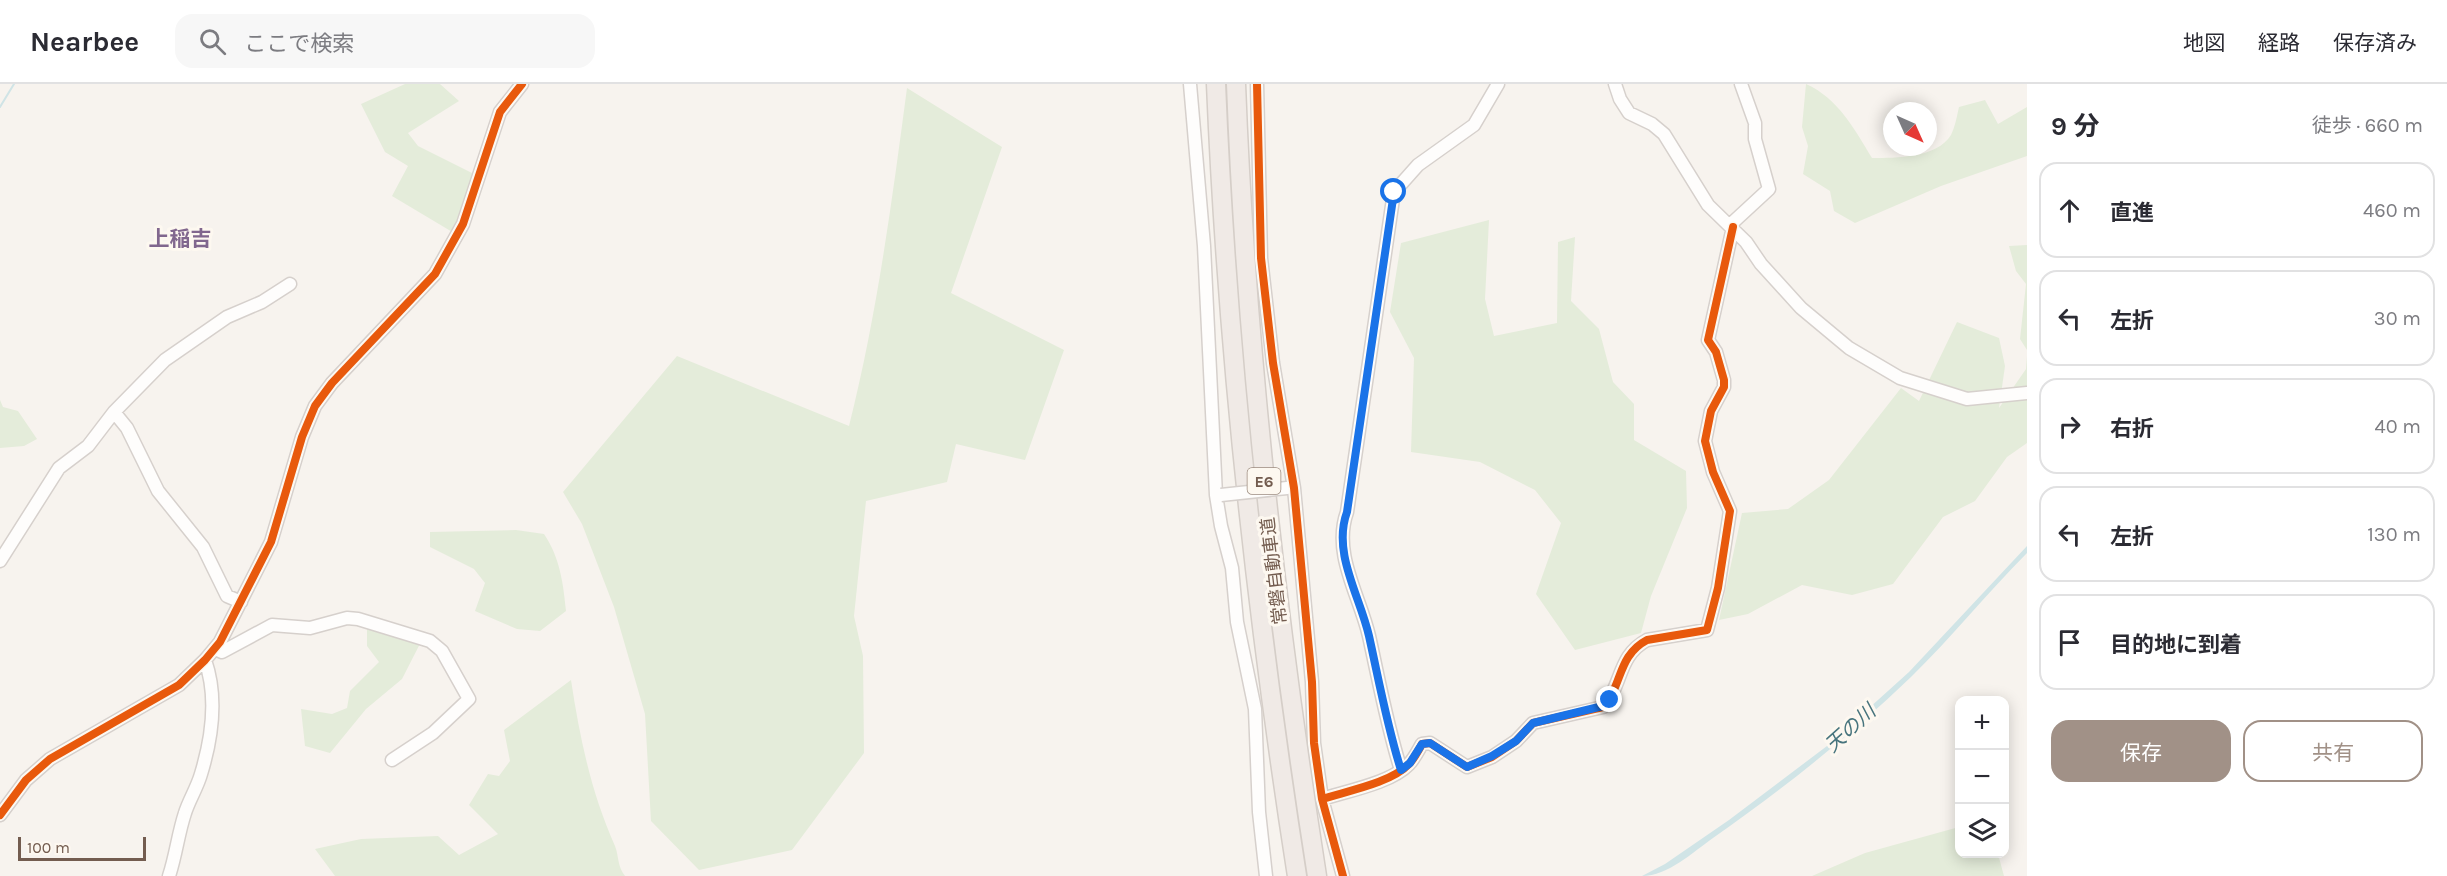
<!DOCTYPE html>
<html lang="ja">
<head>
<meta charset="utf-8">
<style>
  :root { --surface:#fff; --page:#f7f7f7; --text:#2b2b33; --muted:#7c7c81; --line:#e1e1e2; --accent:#a19187 }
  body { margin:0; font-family:Karla,"Noto Sans JP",sans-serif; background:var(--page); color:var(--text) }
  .controls { position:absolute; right:18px; bottom:18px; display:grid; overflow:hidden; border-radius:12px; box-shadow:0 3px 15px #0003 }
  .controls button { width:54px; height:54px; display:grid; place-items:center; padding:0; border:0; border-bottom:2px solid var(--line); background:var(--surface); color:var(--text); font:30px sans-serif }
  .compass { position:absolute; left:1883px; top:18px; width:54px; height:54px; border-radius:50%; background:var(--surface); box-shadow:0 3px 15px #0003; rotate:135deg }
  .scale { position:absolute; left:18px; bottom:15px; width:128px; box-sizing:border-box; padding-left:6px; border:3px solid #735c4f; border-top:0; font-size:16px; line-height:21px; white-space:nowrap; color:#735c4f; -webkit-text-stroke:4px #fdf8f0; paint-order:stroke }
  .stop { position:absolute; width:18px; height:18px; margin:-14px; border:4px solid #1a73e8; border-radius:50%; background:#fff }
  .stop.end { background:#1a73e8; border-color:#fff; box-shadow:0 2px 6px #0008 }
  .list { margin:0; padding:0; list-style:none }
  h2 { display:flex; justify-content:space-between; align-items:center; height:78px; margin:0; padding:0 24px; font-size:26px }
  h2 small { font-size:20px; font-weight:400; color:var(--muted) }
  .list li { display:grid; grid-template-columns:39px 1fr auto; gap:18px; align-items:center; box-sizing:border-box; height:96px; margin:0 12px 12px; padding:0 12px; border:2px solid var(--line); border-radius:18px }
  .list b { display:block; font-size:22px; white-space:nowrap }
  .list em { font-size:20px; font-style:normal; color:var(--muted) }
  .actions { display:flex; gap:12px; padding:18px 24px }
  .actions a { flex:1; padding:14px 0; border:2px solid var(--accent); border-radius:18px; text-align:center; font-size:21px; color:var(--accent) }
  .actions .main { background:var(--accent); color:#fff }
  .icon { flex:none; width:33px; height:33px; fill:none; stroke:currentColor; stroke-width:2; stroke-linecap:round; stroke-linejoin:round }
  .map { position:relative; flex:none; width:2027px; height:792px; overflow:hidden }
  header { display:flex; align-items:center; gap:36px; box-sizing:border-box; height:84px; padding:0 30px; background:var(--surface); border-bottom:2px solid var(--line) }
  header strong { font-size:28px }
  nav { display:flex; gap:33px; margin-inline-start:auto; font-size:21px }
  .search { width:420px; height:54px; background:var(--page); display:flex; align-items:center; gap:15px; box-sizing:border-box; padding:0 21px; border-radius:18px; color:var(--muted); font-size:22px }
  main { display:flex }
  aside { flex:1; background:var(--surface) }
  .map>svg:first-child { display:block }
</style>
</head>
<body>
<header>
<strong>Nearbee</strong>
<div class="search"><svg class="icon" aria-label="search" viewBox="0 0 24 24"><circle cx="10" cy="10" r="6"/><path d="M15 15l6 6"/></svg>ここで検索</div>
<nav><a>地図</a><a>経路</a><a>保存済み</a></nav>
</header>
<main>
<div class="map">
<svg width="2027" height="792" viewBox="0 0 2027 792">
  <rect width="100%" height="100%" fill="#f7f3ee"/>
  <path fill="#e4ecda" d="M 405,0 L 440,0 L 459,17 L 408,49 L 418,62 L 478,92 L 454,149 L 392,112 L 408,82 L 385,68 L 361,20 Z
    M 1806,0 C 1838,14 1855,46 1872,74 C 1896,74 1937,74 1951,51 C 1955,43 1957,32 1959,23 L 1985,16 L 1998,40 L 2027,23 L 2027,72 L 1941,102 L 1855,139 L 1834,127 L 1830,107 L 1803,90 L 1808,62 L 1802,43 Z
    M 907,4 L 1002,63 L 951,209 L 1064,266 L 1025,376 L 956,360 L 947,398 L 866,417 L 854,532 L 863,572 L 864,669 L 792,766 L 699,786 L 651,737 L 645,630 L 614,523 L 582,440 L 563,408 L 677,272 L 849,342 C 877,231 892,117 907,4 Z
    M 1489,136 L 1485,215 L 1494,252 L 1557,239 L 1558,158 L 1575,153 L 1571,217 L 1599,245 L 1613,298 L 1634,320 L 1634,356 L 1686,387 L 1687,424 L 1651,512 L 1641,549 L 1575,566 L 1536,510 L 1561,439 L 1535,406 L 1480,378 L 1411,368 L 1414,274 L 1390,228 L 1401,159 Z
    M 2027,161 L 2027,266 L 2020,255 L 2026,200 L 2016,187 L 2009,162 Z
    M 1957,238 L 1999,254 L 2005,282 L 1999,324 L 2026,285 L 2027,272 L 2027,359 L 2007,373 L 1975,417 L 1943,433 L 1893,500 L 1852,511 L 1802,501 L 1748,530 L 1719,536 L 1742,429 L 1788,425 L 1829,396 L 1901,304 L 1919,317 Z
    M 0,316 L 3,323 L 18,327 L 37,355 L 24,362 L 0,364 Z
    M 516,446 L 544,450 C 560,474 563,498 566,527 L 540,547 L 517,545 L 475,527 L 485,499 L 474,485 L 430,463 L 430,448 Z
    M 367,537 L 426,548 L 402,595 L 366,625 L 330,669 L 305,662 L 301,625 L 332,630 L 347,624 L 350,607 L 379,578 L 367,562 Z
    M 571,596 C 580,655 591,708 615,762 C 619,772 617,782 625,792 L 335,792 L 315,765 L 361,755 L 438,752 L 459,771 L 498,750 L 469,721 L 488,690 L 499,692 L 510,677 L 504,646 Z
    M 1959,743 L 1960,770 L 1998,770 L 2004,792 L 1812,792 L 1865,769 Z"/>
  <path fill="#d0e4e6" d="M 2027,462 L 2027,469 C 1987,509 1952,553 1911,593 C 1850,652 1783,705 1713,754 C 1693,768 1668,792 1642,792 L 1665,780 L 1729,736 L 1827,662 L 1909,588 Z"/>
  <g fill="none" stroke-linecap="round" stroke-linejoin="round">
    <path stroke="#d0e4e6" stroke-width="2" d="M 0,23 L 14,0"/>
    <g stroke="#d6d0cc" stroke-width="15">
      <path id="minor" d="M 1190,0 L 1204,162 L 1216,411 L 1221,442 L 1232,484 L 1237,538 L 1255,625 L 1259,728 L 1266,792
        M 1257,0 L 1261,174 L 1273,279 L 1294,404 L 1312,598 L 1314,659 L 1322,715 L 1343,792
        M 1615,0 L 1620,15 L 1629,29 L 1652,40 L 1664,50 L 1708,121 L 1746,158 L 1761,180 L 1801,224 L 1849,264 L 1900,294 L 1967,315 L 2027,309
        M 1730,141 L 1769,105 L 1755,55 L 1755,39 L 1741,0
        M 114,328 L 127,344 L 158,407 L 203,463 L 227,512 L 241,518
        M 0,477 L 59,384 L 88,362 L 114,328 L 165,276 L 227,233 L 262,218 L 290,200
        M 215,565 L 222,568 L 272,541 L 310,544 L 347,534 L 358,535 L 430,557 L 442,567 L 469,615 L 433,649 L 392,676
        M 1401,686 C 1387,642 1379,597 1369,552 C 1360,512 1332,470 1347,428 L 1394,108 L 1418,81 L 1474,41 L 1498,0
        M 1322,715 C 1347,707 1391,699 1409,680 C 1414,675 1418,667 1422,660 L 1430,659 L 1467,683 L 1492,673 L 1516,657 L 1533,639 L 1603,623 C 1623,601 1617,572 1647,556 L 1707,546 L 1718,504 L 1730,427 L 1713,388 L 1705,357 L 1711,327 L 1724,303 L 1724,296 L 1716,268 L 1708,256 L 1733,143
        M 0,731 L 26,696 L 50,675 L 179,601 L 205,576 L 220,558 L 271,458 L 302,353 L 315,322 L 332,299 L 435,190 L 463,140 L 500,28 L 522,0
        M 169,792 C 176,771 178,750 185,729 C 189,716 197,704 201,690 C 212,654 218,613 205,576"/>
    </g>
    <g stroke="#d5cec8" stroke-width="21">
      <path id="highway" d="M 1216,0 C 1227,266 1256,529 1297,792
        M 1236,0 C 1246,266 1276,530 1317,792"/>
    </g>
    <use href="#minor" stroke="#fefdfc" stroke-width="12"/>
    <use href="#highway" stroke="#f0eae6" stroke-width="18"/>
    <g stroke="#d6d0cc" stroke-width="15" stroke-linecap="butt">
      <path id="minor-bridge" d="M 1221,411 L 1287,404"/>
    </g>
    <use href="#minor-bridge" stroke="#fefdfc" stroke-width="12"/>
    <g stroke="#fdf8f0" stroke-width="11">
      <path id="cycleway" d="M 1257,0 L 1261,174 L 1273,279 L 1294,404 L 1312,598 L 1314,659 L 1322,715 L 1343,792
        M 1322,715 C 1347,707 1391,699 1409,680 C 1414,675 1418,667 1422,660 L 1430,659 L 1467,683 L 1492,673 L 1516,657 L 1533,639 L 1603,623 C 1623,601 1617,572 1647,556 L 1707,546 L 1718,504 L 1730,427 L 1713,388 L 1705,357 L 1711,327 L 1724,303 L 1724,296 L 1716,268 L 1708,256 L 1733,143
        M 0,731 L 26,696 L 50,675 L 179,601 L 205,576 L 220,558 L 271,458 L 302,353 L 315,322 L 332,299 L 435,190 L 463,140 L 500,28 L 522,0"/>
    </g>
    <use href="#cycleway" stroke="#e8590c" stroke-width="8"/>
  </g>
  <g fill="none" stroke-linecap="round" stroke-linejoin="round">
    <path stroke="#1a73e8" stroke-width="8" d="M 1394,108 L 1347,428 C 1332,469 1360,512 1369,552 C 1379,597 1387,642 1401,686 L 1410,679 L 1422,660 L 1430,659 L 1467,683 L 1492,672 L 1516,657 L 1533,639 L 1603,622 L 1610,616"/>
  </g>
  <g text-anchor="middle" stroke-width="6" stroke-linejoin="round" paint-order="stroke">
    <rect fill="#fdf8f0" stroke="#9c8b7f" stroke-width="1.5" x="1247.5" y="384" width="33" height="26" rx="4.5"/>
    <g font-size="16" font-weight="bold" fill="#735c4f">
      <text x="1264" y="403">E6</text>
    </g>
    <g font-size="18" fill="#735c4f" stroke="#fdf8f0">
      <text transform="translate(1274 487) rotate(-97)" y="6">常磐自動車道</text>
    </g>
    <g font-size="20" font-style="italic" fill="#47747d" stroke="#fdf8f0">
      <text transform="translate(1850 644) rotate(-42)" y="7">天の川</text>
    </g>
    <g font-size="21" font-weight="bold" fill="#81678e" stroke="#fdf8f0">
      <text x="180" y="162">上稲吉</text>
    </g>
  </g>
</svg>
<div class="controls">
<button>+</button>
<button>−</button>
<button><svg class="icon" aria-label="layers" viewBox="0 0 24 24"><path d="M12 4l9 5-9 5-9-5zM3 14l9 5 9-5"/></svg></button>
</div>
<svg class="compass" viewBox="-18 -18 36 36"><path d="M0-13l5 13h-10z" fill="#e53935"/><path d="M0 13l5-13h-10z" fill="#7c7c81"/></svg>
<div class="scale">100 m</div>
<div class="stop" style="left:1394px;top:108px"></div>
<div class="stop end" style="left:1610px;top:616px"></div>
</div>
<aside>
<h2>9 分<small>徒歩 · 660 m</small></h2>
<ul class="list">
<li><svg class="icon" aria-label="ahead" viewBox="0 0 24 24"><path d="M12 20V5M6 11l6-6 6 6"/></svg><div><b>直進</b></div><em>460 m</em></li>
<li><svg class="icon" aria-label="left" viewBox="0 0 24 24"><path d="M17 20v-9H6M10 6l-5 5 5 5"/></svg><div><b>左折</b></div><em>30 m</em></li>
<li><svg class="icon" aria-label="right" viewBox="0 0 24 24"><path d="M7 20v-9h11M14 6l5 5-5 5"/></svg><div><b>右折</b></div><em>40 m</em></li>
<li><svg class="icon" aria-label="left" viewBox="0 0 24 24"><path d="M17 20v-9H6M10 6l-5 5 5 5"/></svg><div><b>左折</b></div><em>130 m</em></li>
<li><svg class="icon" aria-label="arrive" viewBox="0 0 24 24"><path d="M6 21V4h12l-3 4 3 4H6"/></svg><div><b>目的地に到着</b></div></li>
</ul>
<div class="actions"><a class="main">保存</a><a>共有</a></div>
</aside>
</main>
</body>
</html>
